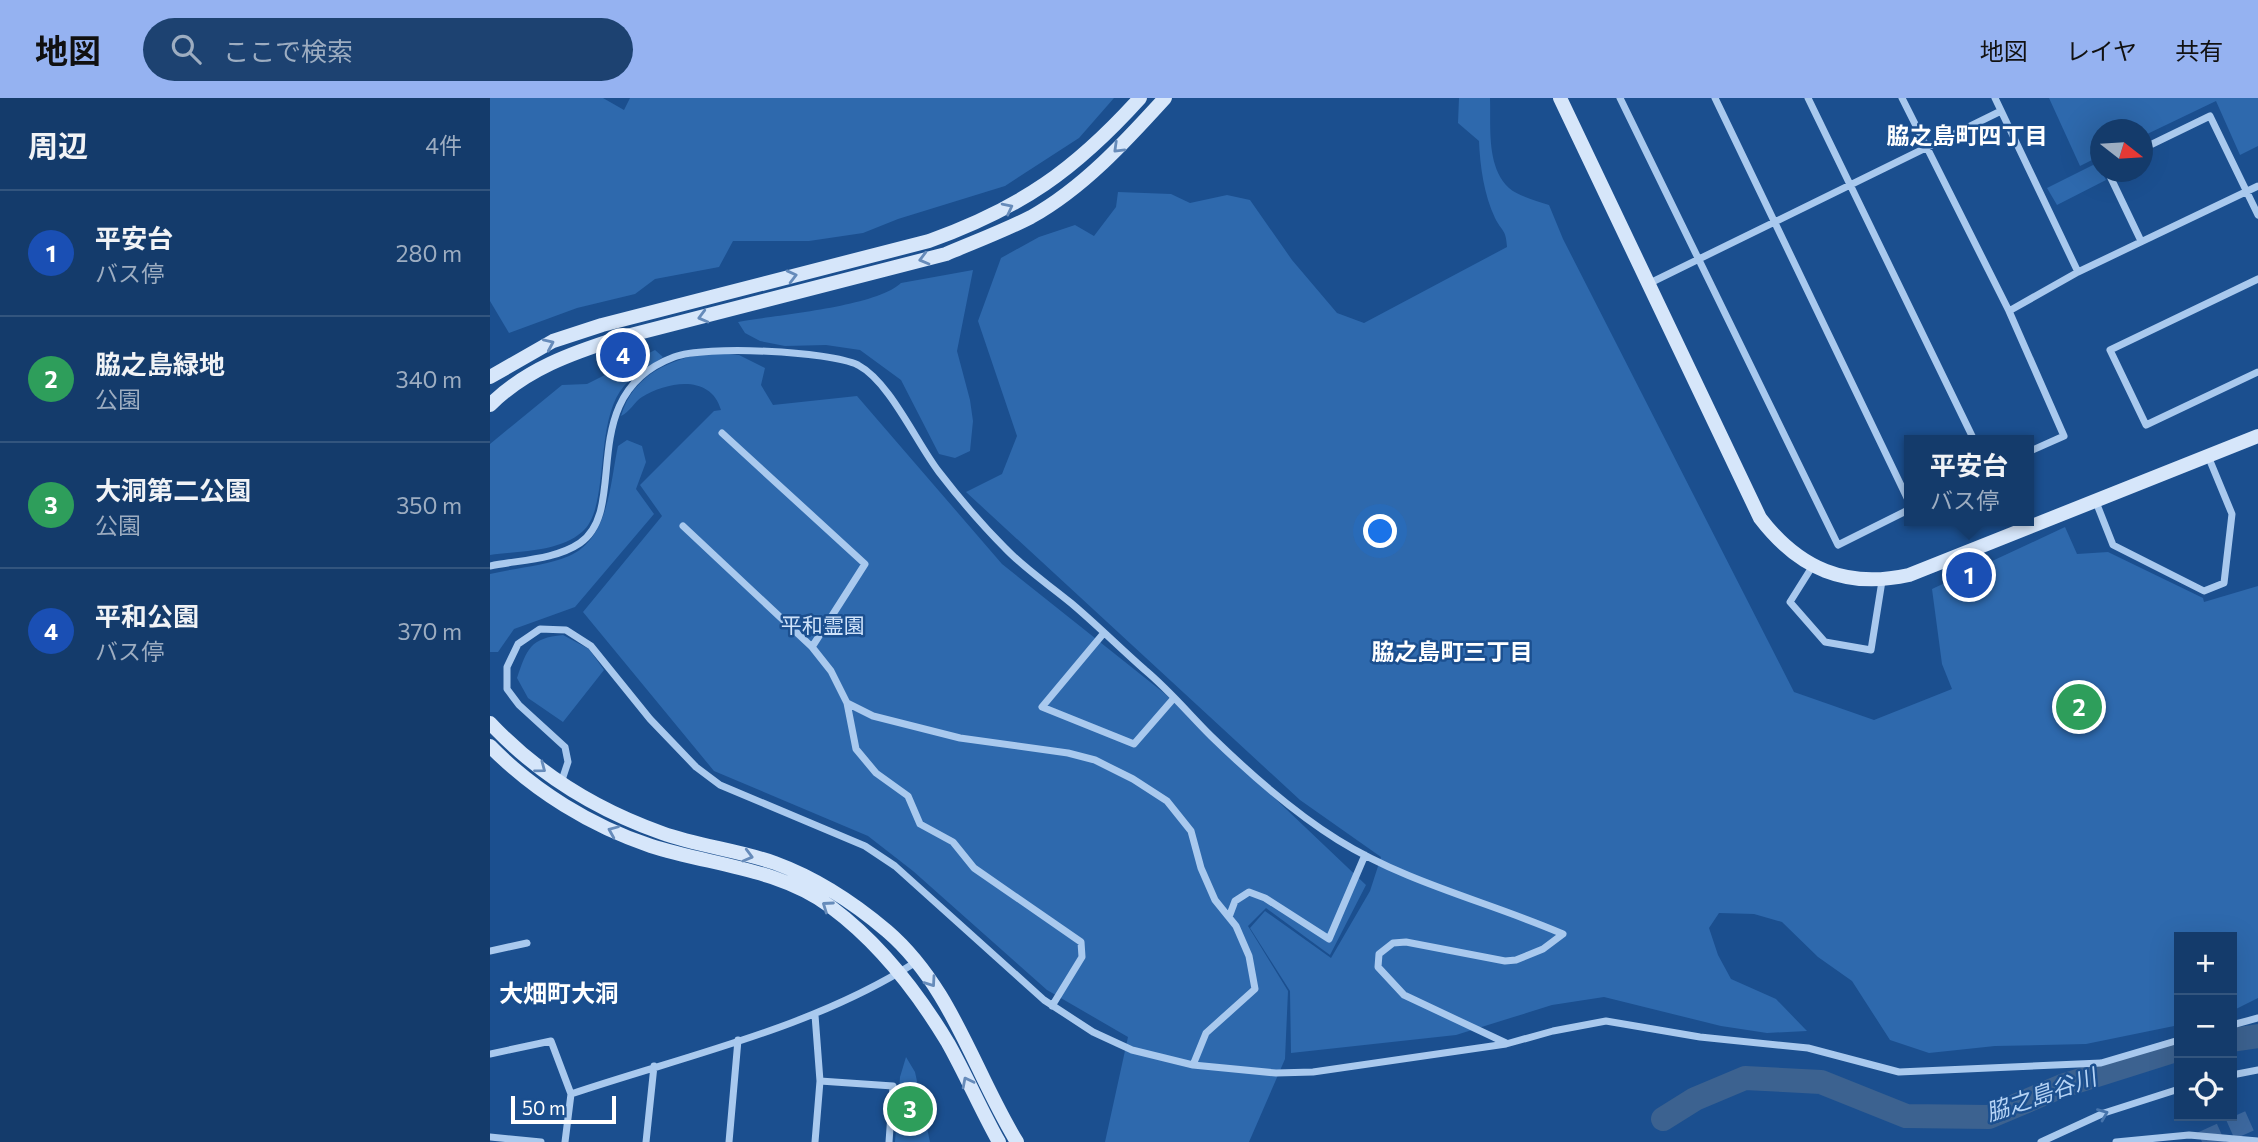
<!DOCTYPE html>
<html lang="ja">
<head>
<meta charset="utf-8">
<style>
  :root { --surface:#143b6b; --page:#1d4271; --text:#f1f3f6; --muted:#9dadc1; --line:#33557e; --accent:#95b2f1 }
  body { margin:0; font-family:Commissioner,"Noto Sans JP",sans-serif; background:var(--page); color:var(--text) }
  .controls { position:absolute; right:21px; bottom:21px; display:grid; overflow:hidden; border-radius:0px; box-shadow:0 7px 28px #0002 }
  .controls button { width:63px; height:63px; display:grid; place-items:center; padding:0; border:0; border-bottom:2px solid var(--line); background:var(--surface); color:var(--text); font:35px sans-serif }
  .compass { position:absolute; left:1600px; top:21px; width:63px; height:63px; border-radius:50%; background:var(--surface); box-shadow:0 7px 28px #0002; rotate:107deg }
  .scale { position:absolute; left:21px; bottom:18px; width:105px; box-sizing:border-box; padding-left:7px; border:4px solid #fff; border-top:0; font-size:19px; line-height:24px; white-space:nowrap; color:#fff; -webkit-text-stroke:5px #1b4f8f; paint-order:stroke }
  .you { position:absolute; left:891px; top:434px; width:24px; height:24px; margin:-18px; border:5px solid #fff; border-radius:50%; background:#1a73e8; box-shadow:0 0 0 10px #1a73e833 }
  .badge { display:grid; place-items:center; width:46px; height:46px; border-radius:50%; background:var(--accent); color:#fff; font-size:23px; font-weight:700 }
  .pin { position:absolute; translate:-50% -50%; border:4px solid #fff; box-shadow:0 2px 7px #0006 }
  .popup { position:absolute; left:1414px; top:337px; width:130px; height:91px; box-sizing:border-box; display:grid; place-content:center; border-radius:0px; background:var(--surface); filter:drop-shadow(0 2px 5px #0005); font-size:23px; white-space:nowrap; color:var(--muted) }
  .popup b { font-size:26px; color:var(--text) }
  .popup::after { content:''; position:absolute; left:50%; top:100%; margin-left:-14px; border:14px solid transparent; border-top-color:var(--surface) }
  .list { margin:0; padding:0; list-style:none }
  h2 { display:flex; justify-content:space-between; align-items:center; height:91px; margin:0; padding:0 28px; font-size:30px }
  h2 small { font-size:23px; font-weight:400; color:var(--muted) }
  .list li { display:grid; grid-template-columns:46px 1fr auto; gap:21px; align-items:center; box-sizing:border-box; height:126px; padding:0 28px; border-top:2px solid var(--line) }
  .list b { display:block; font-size:26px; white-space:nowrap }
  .list p { margin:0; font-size:23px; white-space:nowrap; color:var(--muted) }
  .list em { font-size:23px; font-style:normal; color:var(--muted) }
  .icon { flex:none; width:38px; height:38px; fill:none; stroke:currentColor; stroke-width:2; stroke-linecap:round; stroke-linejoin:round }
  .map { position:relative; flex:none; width:1768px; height:1044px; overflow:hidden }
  header { display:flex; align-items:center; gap:42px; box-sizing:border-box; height:98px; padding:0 35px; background:var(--accent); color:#111 }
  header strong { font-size:33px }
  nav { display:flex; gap:38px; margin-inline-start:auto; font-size:24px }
  .search { width:490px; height:63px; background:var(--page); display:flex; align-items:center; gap:18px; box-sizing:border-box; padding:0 24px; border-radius:38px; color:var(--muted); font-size:26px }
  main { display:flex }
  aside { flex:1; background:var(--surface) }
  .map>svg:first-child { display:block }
</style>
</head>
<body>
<header>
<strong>地図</strong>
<div class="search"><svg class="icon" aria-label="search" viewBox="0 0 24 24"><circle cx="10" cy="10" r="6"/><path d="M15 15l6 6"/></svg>ここで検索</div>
<nav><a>地図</a><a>レイヤ</a><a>共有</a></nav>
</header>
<main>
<aside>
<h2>周辺<small>4件</small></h2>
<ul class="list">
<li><span class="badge" style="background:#1a4fb4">1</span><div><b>平安台</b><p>バス停</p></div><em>280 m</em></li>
<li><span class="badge" style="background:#2e9e5b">2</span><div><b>脇之島緑地</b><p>公園</p></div><em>340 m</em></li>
<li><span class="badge" style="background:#2e9e5b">3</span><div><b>大洞第二公園</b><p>公園</p></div><em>350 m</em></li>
<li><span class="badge" style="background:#1a4fb4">4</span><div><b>平和公園</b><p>バス停</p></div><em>370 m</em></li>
</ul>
</aside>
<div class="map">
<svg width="1768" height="1044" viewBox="0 0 1768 1044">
  <rect width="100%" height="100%" fill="#1b4f8f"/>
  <path fill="#2e69ad" d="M 0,0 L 113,0 L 134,12 L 140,0 L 624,0 L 589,40 L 515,88 L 408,121 L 373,135 L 319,143 L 243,143 L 229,169 L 165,181 L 145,196 L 87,210 L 19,235 L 0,203 Z
    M 969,0 L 1000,0 C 1001,28 996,69 1019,90 C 1028,98 1047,103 1059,107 L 1073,141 L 1304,594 L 1384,622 L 1462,591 L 1452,566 L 1442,491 L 1575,429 L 1587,456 L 1618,454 L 1713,500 L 1714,504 L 1768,488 L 1768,900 L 1742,913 L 1742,839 L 1689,839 L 1689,927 L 1596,946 L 1505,948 L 1439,955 L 1400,942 L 1362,883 L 1328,859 L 1292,824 L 1264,816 L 1229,815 L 1219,830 L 1228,857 L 1241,881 L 1286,901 L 1317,933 L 1277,935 L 1231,928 L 1114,899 L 1062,907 L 966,937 L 801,955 L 800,893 L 760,830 L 775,813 L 841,860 L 880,793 L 891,759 L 810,702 L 476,394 L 512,376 L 527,338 L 488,223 L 511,160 L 549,139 L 585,127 L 604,138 L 626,109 L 628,94 L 681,96 L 700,105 L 737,97 L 760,102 L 802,162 L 847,215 L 874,225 L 1017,149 C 1016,131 1012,134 1005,120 C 994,97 990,68 989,43 L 968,25 Z
    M 1559,0 L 1768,0 L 1768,48 L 1750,57 L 1726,3 L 1653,38 L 1652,32 L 1610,32 L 1610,58 L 1590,68 Z
    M 1607,65 L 1616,82 L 1567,107 L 1557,90 Z
    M 483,172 L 467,253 L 480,302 L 483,323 L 480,353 L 465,360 L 449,356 L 411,282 L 370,252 L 336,247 L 295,248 L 270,243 L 255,235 L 248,224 C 285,217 386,209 411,185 Z
    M 165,252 L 173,259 C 161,268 144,276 134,288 C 103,324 121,410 92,434 C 69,454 29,453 0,457 L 0,346 L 72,287 L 97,286 Z
    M 219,254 L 249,257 L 275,270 L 271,287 L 283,307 L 367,298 L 512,466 L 674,595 L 876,787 L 840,857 L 776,810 L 758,828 L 798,893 L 795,961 L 759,1044 L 615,1044 L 638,939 L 557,892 L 423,773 L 378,738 L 224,673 L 93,514 L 172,418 L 150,387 L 224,313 L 231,312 C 221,276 178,283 152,299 C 144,304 140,314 131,318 C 143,276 180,262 219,254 Z
    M 137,342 L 152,348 L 156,364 L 146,391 L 164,416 L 85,509 L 24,531 L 8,554 L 0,554 L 0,476 C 25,470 55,468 79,458 C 119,441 120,385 128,348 Z
    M 73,537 L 99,551 L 114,572 L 73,624 L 38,600 L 27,580 C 37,551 40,540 73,537 Z
    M 416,959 L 425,974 L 440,1044 L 405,1044 L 410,979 Z"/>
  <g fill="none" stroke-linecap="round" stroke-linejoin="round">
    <path stroke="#3c6290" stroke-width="24" d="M 1742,942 L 1768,938
      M 1173,1021 L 1205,1001 L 1255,980 L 1331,984 L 1416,1018 L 1499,1019 L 1572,988 L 1689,951"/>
    <path stroke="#3d69a0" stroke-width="21" stroke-dasharray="21 10" stroke-linecap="butt" d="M 1712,1044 L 1768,1019"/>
    <path stroke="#a9c9ee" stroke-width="7" d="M 1130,0 L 1348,447 L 1420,411
      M 1225,0 L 1420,406
      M 1318,0 L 1484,342
      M 1412,0 L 1519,213 L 1574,338 L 1538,354
      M 1505,0 L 1588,174
      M 1652,51 L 1720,18 L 1768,117
      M 1618,74 L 1651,143
      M 1768,181 L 1620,252 L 1656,327 L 1768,274
      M 1158,186 L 1511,13
      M 1519,213 L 1588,174 L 1768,88
      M 232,335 L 375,466 L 322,549
      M 1606,404 L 1623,447 L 1714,493 L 1734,485 L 1742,416 L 1718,358
      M 193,428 L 322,549 L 341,573 L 357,605 L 383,618 L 470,640 L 578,655 L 605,662 L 643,681 L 677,703 L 701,733 L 711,770 L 725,802 L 746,828 L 759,858 L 765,891 L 716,935 L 703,967
      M 0,468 C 28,462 65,462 90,445 C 141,410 83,297 184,259 C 215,247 339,253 368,267 C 400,284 426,344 449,374 C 469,400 492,427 515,450 C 535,471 558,486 581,505 C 606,526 630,550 655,572 C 679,592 699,616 721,638 C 759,675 803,714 848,742 C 917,785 999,804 1073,836 L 1053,851 L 1026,862 L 1015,863 L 916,844 L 903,845 L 889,856 L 888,869 L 914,897 L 1016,945
      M 1322,469 L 1300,504 L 1335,544 L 1381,552 L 1392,483
      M 613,536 L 552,609 L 644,646 L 684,600
      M 357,605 L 366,651 L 386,675 L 418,698 L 430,726 L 463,744 L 484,770 L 591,844 L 592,859 L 562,908
      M 71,685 L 78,664 L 75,649 L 29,607 L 17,591 L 17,569 L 28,546 L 50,531 L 76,532 L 101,548 L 160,621 L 206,669 L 230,687 L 375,748 L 405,768 L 554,902 L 603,934 L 642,952 L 703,967 L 786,975 L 823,974 L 1016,946 L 1063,933 L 1116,923 L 1210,939 L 1318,950 L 1409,974 L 1611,965 L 1689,942
      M 739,819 L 745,803 L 759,794 L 775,800 L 839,841 L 875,757
      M 0,853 L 37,845
      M 1742,927 L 1768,920
      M 0,956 L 61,943 L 81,996 L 75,1044
      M 1742,977 L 1768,972
      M 330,983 L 403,988 L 399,1044
      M 81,996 C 197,957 323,930 426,864
      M 0,1039 L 51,1044
      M 156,1044 L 164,968
      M 239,1044 L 248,942
      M 325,1044 L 330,983 L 325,917
      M 1551,1044 L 1614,1015 L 1689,991
      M 1626,1044 L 1699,1037 L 1768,1043"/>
    <path stroke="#d6e6fa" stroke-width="14" d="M 1070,0 L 1270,420 C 1309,471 1356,491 1419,477 L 1768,338
      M 0,279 L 63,243 L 112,227 L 439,143 C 531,110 585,72 650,0
      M 0,307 C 36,271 82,255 129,240 L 456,156 C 484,144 514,133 541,119 C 593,90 635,44 675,0
      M 0,625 C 47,675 107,712 172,735 C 208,748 248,752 285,765 C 326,780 364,805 397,833 C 462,889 484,974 527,1044
      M 0,648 C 44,693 101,728 161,748 C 220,767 289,770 341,809 C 388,844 428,895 458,945 C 476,977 491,1012 509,1044"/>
  </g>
  <defs><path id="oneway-chevron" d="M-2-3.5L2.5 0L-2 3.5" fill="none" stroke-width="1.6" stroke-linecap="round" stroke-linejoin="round" transform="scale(1.75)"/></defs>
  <g stroke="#668bba">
    <use href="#oneway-chevron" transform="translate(628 50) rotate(136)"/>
    <use href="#oneway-chevron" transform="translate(518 110) rotate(-27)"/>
    <use href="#oneway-chevron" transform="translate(434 161) rotate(165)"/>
    <use href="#oneway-chevron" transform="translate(302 178) rotate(-14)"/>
    <use href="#oneway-chevron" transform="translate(213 219) rotate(165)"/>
    <use href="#oneway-chevron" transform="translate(59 246) rotate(-24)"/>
    <use href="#oneway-chevron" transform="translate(51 670) rotate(37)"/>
    <use href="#oneway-chevron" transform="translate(123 733) rotate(-157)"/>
    <use href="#oneway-chevron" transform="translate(258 758) rotate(15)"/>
    <use href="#oneway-chevron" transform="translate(337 808) rotate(-145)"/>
    <use href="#oneway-chevron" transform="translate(441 884) rotate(55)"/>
    <use href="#oneway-chevron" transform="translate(477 984) rotate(-117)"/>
  </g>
  <use stroke="#4674ac" href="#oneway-chevron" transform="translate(1613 1016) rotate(-22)"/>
  <g text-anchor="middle" stroke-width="5" stroke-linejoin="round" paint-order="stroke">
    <g font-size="21" fill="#cfe3fa" stroke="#1b4f8f">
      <text x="333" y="535">平和霊園</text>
    </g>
    <g font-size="23" font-weight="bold" fill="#fff" stroke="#1b4f8f">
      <text x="1477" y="46">脇之島町四丁目</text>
      <text x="962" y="562">脇之島町三丁目</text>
    </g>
    <g font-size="23" font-style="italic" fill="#b5d3f5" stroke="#1b4f8f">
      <text transform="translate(1551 997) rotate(-19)" y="8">脇之島谷川</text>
    </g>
    <g font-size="24" font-weight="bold" fill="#fff" stroke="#1b4f8f">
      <text x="69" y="904">大畑町大洞</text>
    </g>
  </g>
</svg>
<div class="controls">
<button>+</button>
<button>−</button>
<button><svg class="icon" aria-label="locate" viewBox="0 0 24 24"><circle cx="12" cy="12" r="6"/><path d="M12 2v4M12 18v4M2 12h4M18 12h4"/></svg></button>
</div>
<svg class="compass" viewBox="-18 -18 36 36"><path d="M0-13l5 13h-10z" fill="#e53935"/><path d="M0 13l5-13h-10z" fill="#9dadc1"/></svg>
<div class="scale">50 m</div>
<div class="you"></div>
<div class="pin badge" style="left:1479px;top:477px;background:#1a4fb4">1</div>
<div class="popup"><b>平安台</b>バス停</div>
<div class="pin badge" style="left:1589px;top:609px;background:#2e9e5b">2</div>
<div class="pin badge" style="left:420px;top:1011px;background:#2e9e5b">3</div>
<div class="pin badge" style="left:133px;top:257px;background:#1a4fb4">4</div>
</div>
</main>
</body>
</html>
